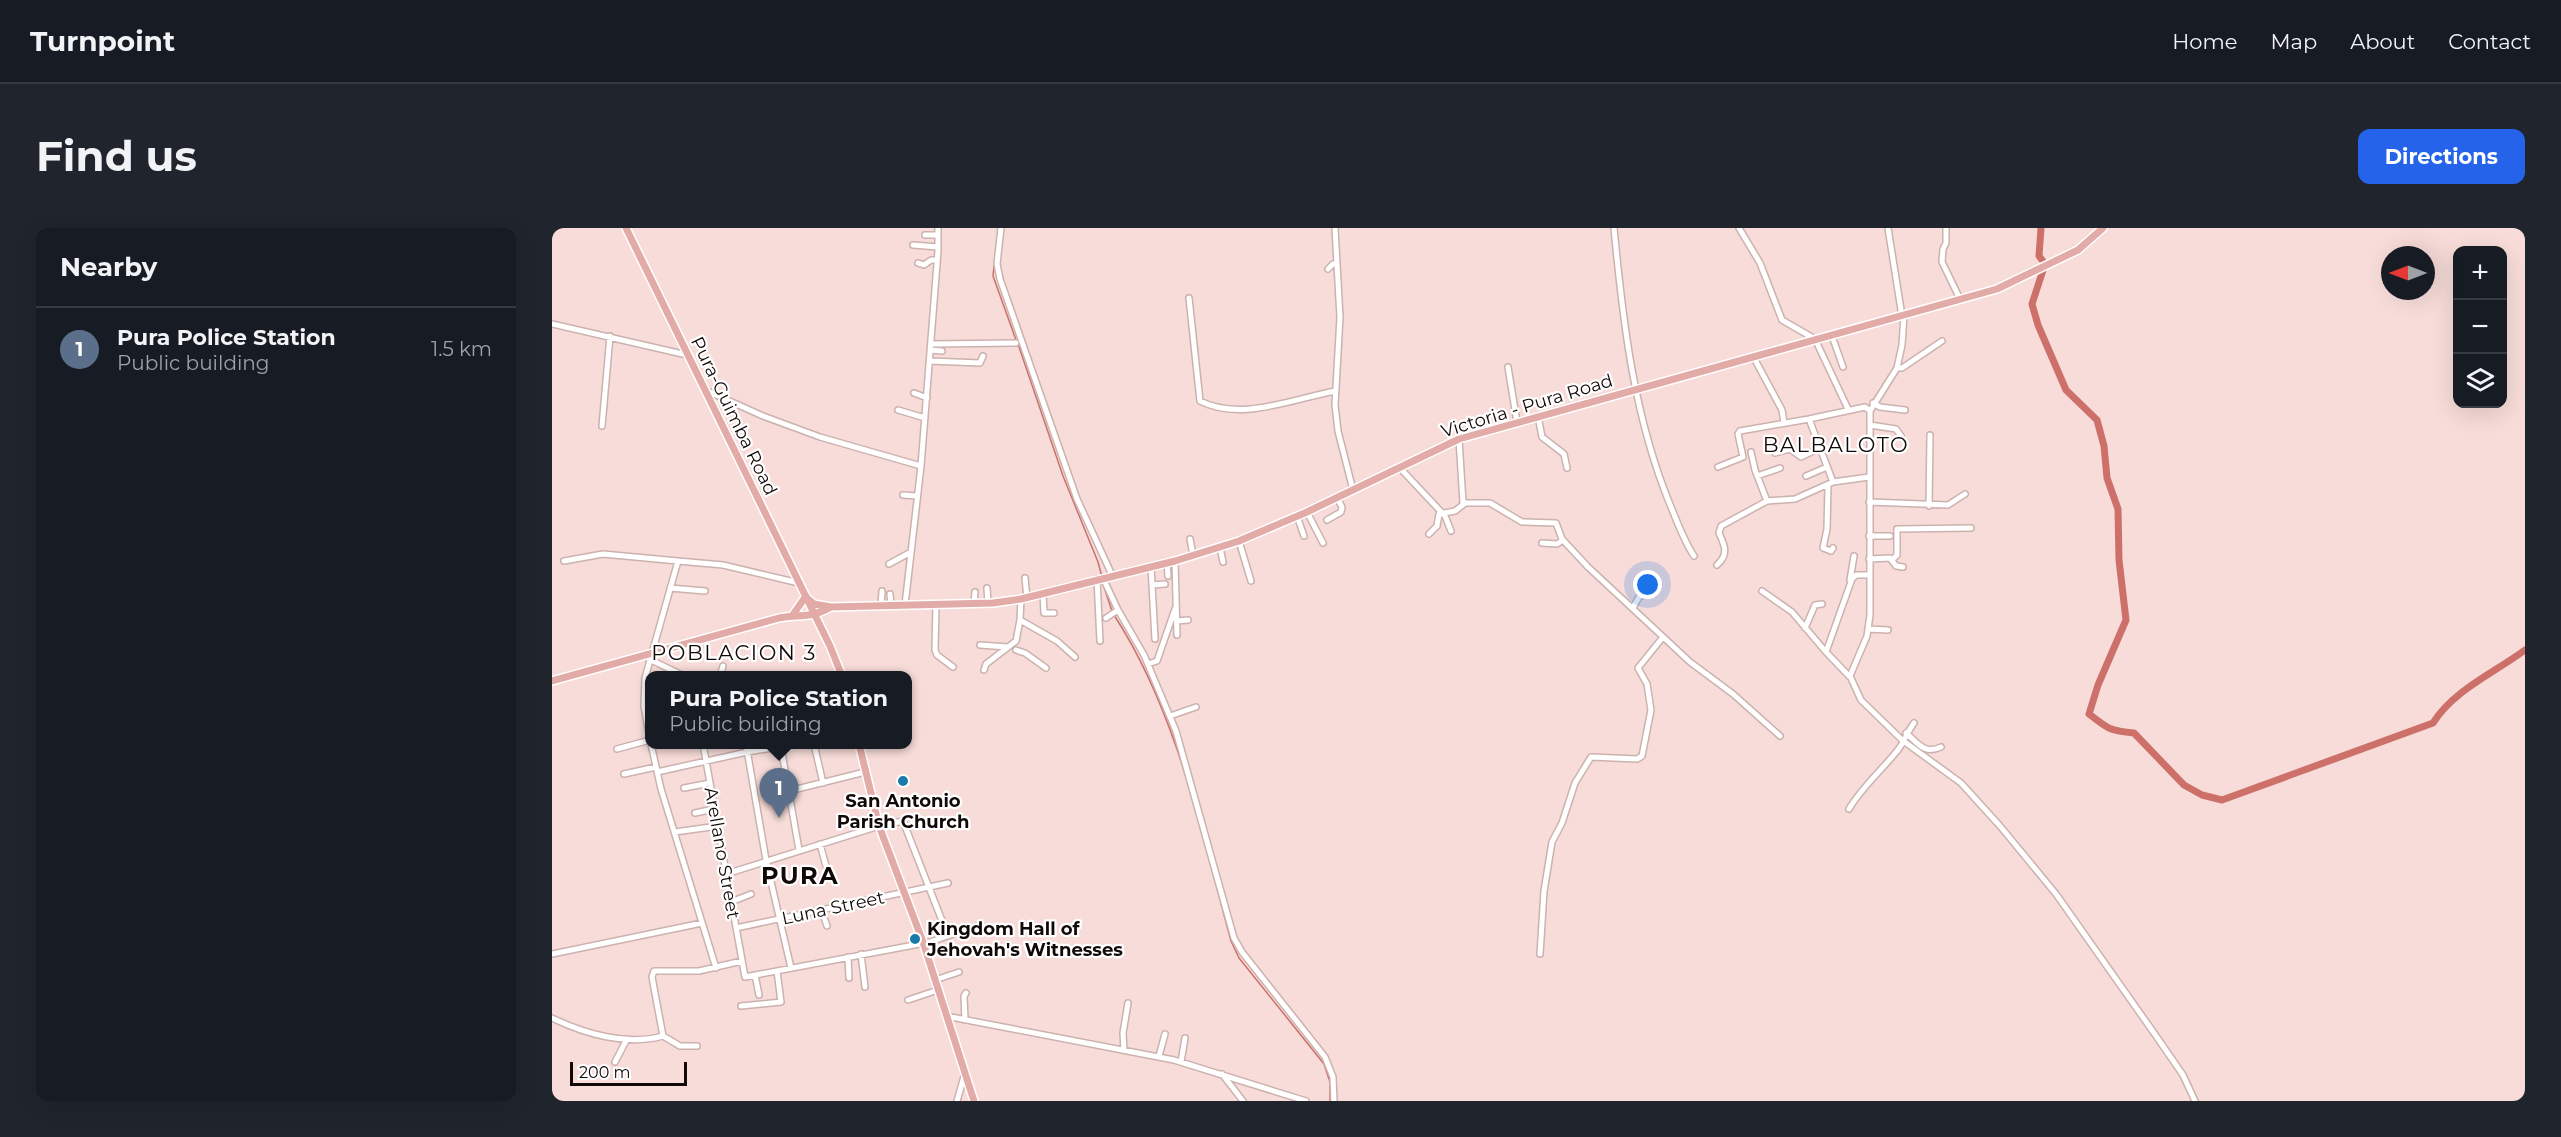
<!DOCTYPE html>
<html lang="en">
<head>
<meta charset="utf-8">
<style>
  :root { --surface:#171b24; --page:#20242c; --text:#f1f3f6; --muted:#9ea1a6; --line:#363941; --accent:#2563eb }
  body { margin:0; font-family:Montserrat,sans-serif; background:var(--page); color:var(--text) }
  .controls { position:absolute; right:18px; top:18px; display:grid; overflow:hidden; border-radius:12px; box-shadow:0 6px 24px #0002 }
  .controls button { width:54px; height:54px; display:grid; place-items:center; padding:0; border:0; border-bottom:2px solid var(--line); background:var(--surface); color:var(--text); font:30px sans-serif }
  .compass { position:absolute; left:1829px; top:18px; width:54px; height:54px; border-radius:50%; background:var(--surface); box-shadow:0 6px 24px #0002; rotate:270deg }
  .scale { position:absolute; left:18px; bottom:15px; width:117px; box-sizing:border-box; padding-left:6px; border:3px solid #110908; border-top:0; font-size:16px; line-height:21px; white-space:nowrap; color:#110908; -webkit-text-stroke:4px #fff; paint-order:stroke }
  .you { position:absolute; left:1096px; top:357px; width:21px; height:21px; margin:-15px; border:4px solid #fff; border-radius:50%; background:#1a73e8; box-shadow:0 0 0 9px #1a73e833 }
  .badge { display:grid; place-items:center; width:39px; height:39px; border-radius:50%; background:var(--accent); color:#fff; font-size:20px; font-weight:700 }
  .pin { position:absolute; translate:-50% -50px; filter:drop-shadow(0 2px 3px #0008) }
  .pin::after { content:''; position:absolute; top:32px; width:21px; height:18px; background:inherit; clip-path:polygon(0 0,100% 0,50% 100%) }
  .popup { position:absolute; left:93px; top:443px; width:267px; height:78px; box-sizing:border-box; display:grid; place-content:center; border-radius:12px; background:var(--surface); filter:drop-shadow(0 2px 4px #0005); font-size:20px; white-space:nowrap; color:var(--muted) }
  .popup b { font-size:22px; color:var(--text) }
  .popup::after { content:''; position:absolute; left:50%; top:100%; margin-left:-12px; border:12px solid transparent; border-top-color:var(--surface) }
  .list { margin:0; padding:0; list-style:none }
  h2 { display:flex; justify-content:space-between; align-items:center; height:78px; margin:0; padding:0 24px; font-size:26px }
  h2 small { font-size:20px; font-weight:400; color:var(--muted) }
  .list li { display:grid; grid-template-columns:39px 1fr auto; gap:18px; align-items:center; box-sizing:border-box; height:84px; padding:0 24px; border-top:2px solid var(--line) }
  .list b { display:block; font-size:22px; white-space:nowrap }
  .list p { margin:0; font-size:20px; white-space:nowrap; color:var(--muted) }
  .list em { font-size:20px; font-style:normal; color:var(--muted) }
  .icon { flex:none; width:33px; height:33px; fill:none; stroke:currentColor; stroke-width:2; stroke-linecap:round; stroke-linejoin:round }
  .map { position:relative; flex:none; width:1973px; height:873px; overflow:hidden; border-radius:12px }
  header { display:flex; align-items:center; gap:36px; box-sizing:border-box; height:84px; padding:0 30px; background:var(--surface); border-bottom:2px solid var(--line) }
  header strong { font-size:28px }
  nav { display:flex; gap:33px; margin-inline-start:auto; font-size:21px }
  .intro { display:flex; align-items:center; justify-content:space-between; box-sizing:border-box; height:144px; padding:0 36px }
  h1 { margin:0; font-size:42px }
  .button { padding:15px 27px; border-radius:12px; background:var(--accent); color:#fff; font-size:21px; font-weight:700 }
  main { display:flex; gap:36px; padding:0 36px }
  aside { flex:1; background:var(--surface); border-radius:12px; box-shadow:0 6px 24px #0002 }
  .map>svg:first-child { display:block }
</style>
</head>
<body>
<header>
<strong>Turnpoint</strong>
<nav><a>Home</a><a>Map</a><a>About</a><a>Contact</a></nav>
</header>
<div class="intro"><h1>Find us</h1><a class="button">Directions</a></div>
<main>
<aside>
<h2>Nearby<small></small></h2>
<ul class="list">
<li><span class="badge" style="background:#5c6f8a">1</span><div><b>Pura Police Station</b><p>Public building</p></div><em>1.5 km</em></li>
</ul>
</aside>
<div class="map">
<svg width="1973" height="873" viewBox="0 0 1973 873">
  <rect width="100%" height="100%" fill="#f7dcd9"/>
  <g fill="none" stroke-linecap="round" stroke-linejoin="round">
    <path stroke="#cd706a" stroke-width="1.5" d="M 445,10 L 441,48 L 464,112
      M 466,116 L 511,248 L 546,334 L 550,349
      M 552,359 L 560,383
      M 562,387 C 625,484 649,603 679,713 L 687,730 L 772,836 L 778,854 L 778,873"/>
    <path stroke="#cd706a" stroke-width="7" d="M 1489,0 L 1487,28 L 1493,36 L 1480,76 L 1486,97 L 1514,162 L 1545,192 L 1552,218 L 1555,250 L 1566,281 L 1567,332 L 1574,392 L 1546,457 L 1537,486 C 1556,501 1558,503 1582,505 L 1632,557 L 1650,567 L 1670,572 L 1881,495 C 1902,462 1942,445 1973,422"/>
    <g stroke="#ccb2af" stroke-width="8">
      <path id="minor" d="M 449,0 L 445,36 L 448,51 L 525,271 L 560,347
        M 783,0 L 788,89 L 783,177 L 786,203 L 801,262
        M 1062,0 C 1071,95 1082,190 1119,279 C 1126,296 1132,313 1142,328
        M 1187,0 L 1208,35 L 1230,92 L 1263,111 L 1296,181
        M 1336,0 L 1350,88
        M 1394,0 L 1394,15 L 1391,21 L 1390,34 L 1408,71
        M 373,7 L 386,7
        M 361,17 L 386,19
        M 366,35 L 372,37 L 379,32 L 385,32
        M 776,41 L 781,36 L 785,36
        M 637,70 L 648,173 C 689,194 743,170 784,163
        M 1352,87 L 1350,117 L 1345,140 L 1318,183 L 1318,387 L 1315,408 L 1298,448 L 1309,472 L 1350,512 L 1409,555 L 1448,598 L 1504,666 L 1602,805 L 1631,847 L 1643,873
        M 0,96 L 135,127
        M 1280,108 L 1291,139
        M 379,116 L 464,115
        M 379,122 L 390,123
        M 1202,130 L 1230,182 L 1232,195
        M 378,133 L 428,135 L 431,128
        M 956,139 L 965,194
        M 1345,140 L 1350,140 L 1390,113
        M 153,162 L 211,188 L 268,209 L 369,238
        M 362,165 L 375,170
        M 1321,175 L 1328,179 L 1353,182
        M 346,182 L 373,190
        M 986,188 L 990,209 L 1012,226 L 1015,240
        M 1318,197 L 1344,201 L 1349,208
        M 50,198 L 58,108
        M 907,211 L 911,275 L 938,275 L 970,294 L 1004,295 L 1010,311 L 1036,339 L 1138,434 L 1181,466 L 1228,508
        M 1199,224 L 1203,242 L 1215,273
        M 1223,225 L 1238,221 L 1249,229 L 1268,220
        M 1166,239 L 1191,229 L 1186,206 L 1188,203 L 1257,191
        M 848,240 L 893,288 L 899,303
        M 1205,248 L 1228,240
        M 1254,248 L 1275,239
        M 1317,249 L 1281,254 L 1257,191 L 1313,179 L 1318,183
        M 1276,258 L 1275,301 L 1271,320 L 1279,323 L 1281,320
        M 351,267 L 365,268
        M 1317,274 L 1396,277 L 1413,266
        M 1377,278 L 1378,207
        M 755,284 L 771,315
        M 745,288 L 752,308
        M 775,292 L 789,284 L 790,279 L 785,270
        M 877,306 L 885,298 L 887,286 L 903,283 L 912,276
        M 1317,308 L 1338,308
        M 638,311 L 641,327
        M 687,313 L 699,353
        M 990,315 L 1005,316 L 1011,312
        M 668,319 L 671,334
        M 1317,331 L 1338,330 L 1344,338 L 1351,339
        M 1340,332 L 1345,327 L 1345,301 L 1419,300
        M 12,333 L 51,326 L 126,333 L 171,337 L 247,355
        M 623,333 L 625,407
        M 615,335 L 616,348
        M 337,336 L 359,324
        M 1165,337 C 1177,326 1173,318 1167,305 L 1169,298 L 1215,273 L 1243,271 L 1281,254
        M 599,338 L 603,411
        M 473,350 L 475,370
        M 551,350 L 566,382 L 592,427 L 624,503 L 682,710 L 690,724 L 773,829 L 781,849 L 782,873
        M 545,351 L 548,413
        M 1298,352 L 1302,328
        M 600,357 L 613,356
        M 118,360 L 153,363
        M 435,360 L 436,375
        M 1210,363 L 1240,384 L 1274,424
        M 491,365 L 492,385 L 502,385
        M 338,366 L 339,377
        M 469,371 L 468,392 L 505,413 L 523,429
        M 422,375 L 423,364
        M 353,377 L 369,238 L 386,23 L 386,0
        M 384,377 L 383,422 L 385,427 L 401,439
        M 329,378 L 330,363
        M 1081,380 L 1087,369 L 1098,364
        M 554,390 L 566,382
        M 625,393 L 636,392
        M 1253,400 L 1263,377 L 1270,376
        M 1316,401 L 1336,402
        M 428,417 L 455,419
        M 464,422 L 473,425 L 494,440
        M 97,431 L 132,448
        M 596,436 L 605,433 L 623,381
        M 432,442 L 434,436 L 464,413 L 468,392
        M 168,448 L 171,438
        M 1298,449 L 1274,424 L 1300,351 L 1304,347 L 1318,347
        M 618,488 L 644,479
        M 1354,505 C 1366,515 1372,527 1389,519
        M 98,511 L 92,478 L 93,450 L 126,333
        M 99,516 L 109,561 L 164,740
        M 151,516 L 193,749 L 378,714 L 428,697
        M 194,516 L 214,632 L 239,740
        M 262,516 L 271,555
        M 229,519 L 247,622
        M 65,521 L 98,512
        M 105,544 L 195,524 L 245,516
        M 72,546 L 104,539
        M 132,560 L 158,555
        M 237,563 L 313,544
        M 1297,581 C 1310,559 1329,543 1345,523 C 1352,515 1355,504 1362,495
        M 143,585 L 162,581
        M 123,604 L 166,598
        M 268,616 L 277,649
        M 174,646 L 327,598 L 351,593 L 396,708
        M 179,674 L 199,666
        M 269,681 L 275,698
        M 184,700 L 396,655
        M 0,726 L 150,695
        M 309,726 L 313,759
        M 988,726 L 992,663 L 1000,614 L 1010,595 L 1023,555 L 1039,529 L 1085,531 L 1090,528 L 1099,482 L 1095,456 L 1086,440 L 1111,409
        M 296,729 L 297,750
        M 203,747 L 207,767
        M 383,752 L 407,744
        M 356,772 L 386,762
        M 189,778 L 229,774 L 225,743
        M 394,788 L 622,832 L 754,873
        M 0,790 C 33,806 75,818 111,808 L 128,818 L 145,818
        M 413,792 L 412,768 L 414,765
        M 111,808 L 100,749 L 102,743 L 147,743 L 190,733
        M 572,822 L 571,805 L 576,775
        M 607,828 L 613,806
        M 63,834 L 75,811
        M 629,834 L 633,810
        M 670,846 L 691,873
        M 405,873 L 413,845"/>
    </g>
    <g stroke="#fff" stroke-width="10">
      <path id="major" d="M 74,0 L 278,418 L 290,448
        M 256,371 L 262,376 L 279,379
        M 240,388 L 254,368
        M 0,453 L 227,390 C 248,386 258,391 279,379 L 441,375 L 469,371 L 623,333 L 687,313 L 755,284 L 907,211 L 1445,61 L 1526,22 L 1551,0
        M 307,516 L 327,598 L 371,714 L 422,873"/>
    </g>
    <use href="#minor" stroke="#fff" stroke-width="5"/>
    <use href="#major" stroke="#e2aba7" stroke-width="7"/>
  </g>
  <g fill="#1b7ba8" stroke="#fff" stroke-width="2">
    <circle cx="351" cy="553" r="6"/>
    <circle cx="363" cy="711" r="6"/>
  </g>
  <g text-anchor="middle" stroke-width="4.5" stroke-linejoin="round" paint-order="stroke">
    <g font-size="18" fill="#110908" stroke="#fff">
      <text transform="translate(975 178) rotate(-17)" y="6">Victoria - Pura Road</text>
      <text transform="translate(182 188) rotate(64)" y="6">Pura-Guimba Road</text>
      <text transform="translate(170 625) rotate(80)" y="6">Arellano Street</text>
      <text transform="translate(281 680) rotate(-12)" y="6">Luna Street</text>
    </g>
    <g font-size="18" font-weight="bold" fill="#110908" stroke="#fff">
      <text x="351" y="579">San Antonio<tspan x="351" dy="21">Parish Church</tspan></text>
      <text x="375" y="707" text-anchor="start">Kingdom Hall of<tspan x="375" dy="21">Jehovah's Witnesses</tspan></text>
    </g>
    <g font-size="21" letter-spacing="1.5" fill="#110908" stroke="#fff">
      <text x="1284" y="224">BALBALOTO</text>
      <text x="182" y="432">POBLACION 3</text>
    </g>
    <g font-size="24" font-weight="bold" letter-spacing="1.5" fill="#110908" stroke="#fff">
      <text x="248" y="656">PURA</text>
    </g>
  </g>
</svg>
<div class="controls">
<button>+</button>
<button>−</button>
<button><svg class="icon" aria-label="layers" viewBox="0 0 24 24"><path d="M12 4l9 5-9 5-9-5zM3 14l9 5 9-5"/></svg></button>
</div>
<svg class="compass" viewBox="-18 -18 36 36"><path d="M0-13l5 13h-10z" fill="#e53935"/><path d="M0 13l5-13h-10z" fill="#9ea1a6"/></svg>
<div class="scale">200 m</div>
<div class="you"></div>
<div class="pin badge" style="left:227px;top:590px;background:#5c6f8a">1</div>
<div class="popup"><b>Pura Police Station</b>Public building</div>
</div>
</main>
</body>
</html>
